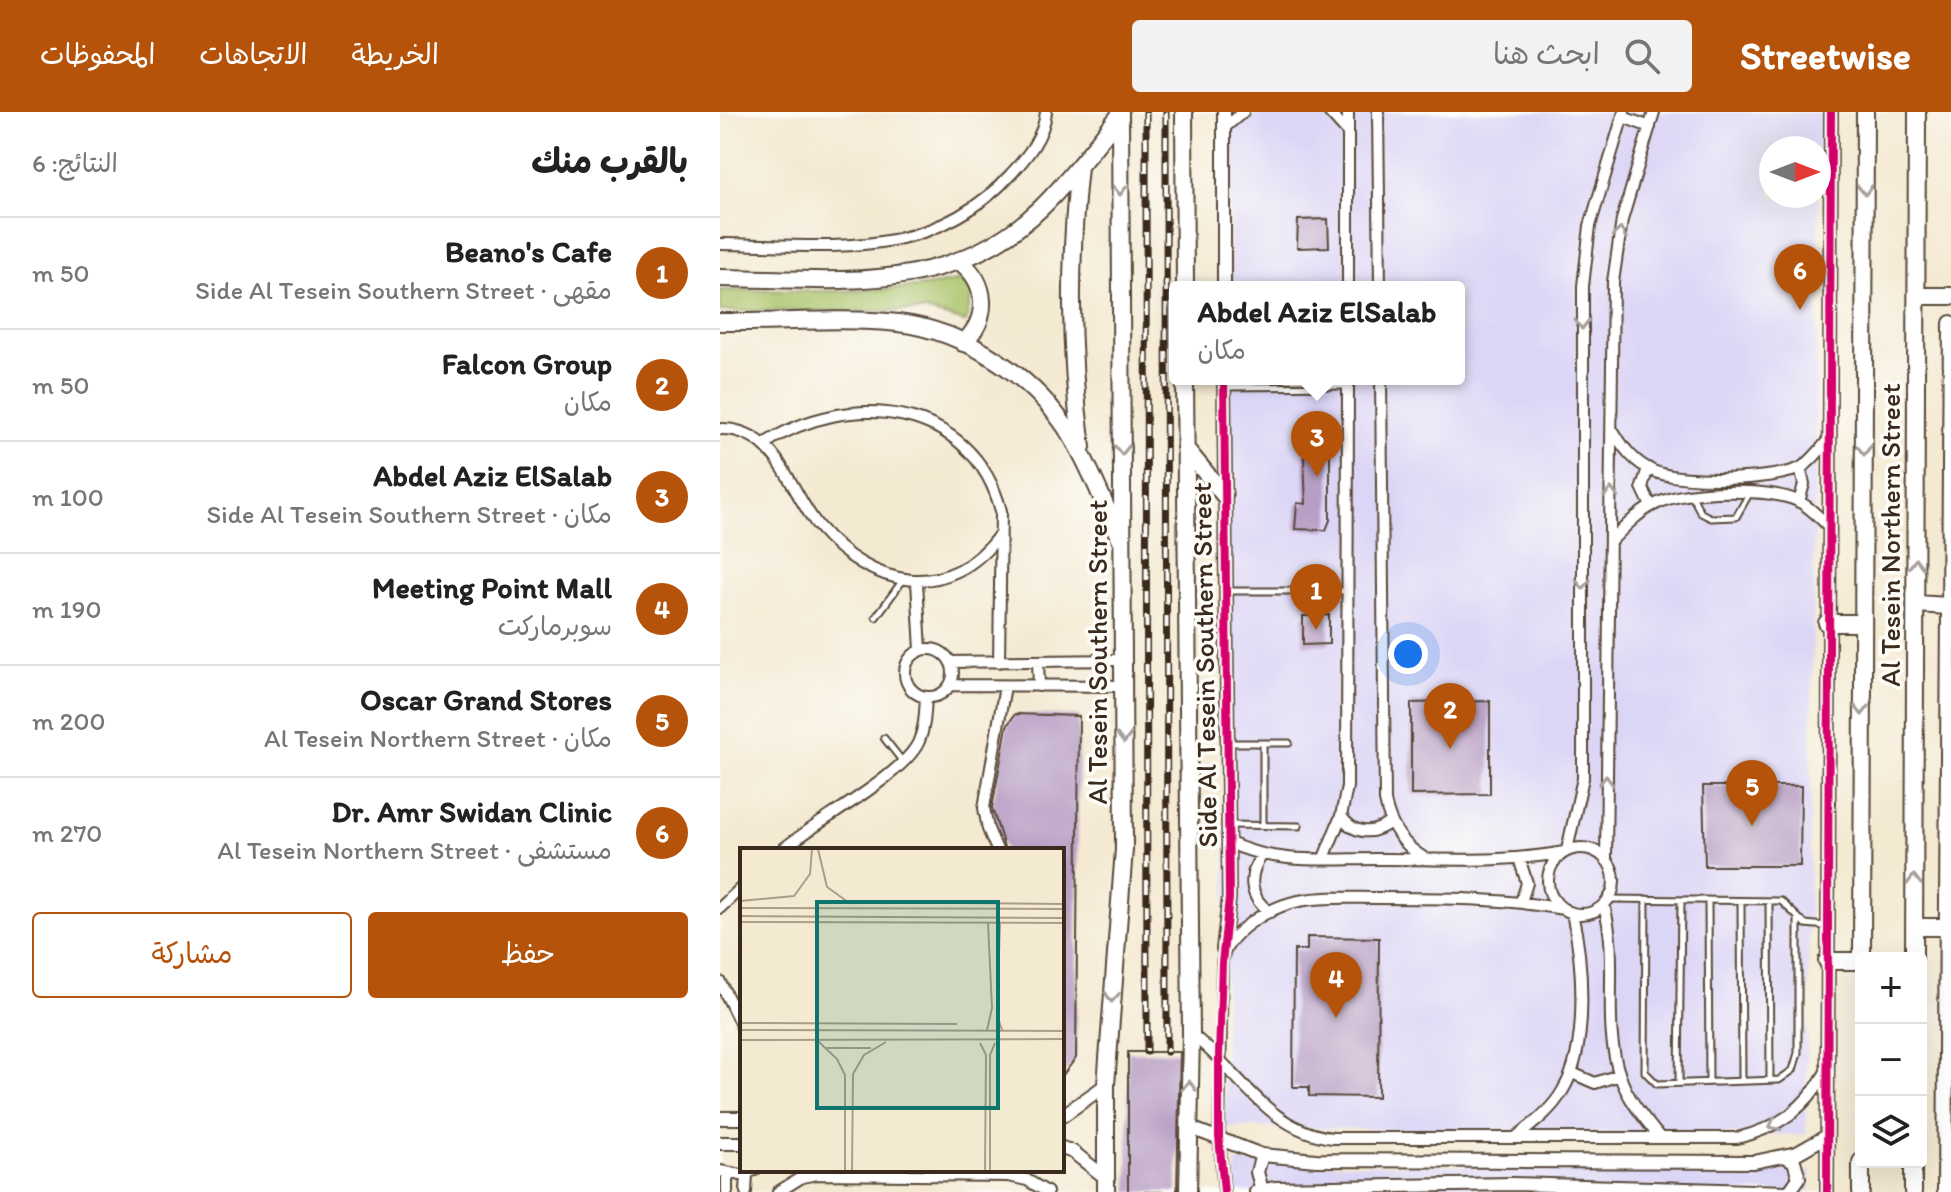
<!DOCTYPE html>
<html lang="ar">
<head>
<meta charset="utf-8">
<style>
  :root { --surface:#fff; --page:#f2f2f2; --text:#222; --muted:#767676; --line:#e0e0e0; --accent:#b45309 }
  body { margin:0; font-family:Itim,"Playpen Sans Arabic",sans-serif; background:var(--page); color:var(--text); direction:rtl }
  .controls { position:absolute; right:24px; bottom:24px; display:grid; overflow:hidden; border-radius:8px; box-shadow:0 8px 32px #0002 }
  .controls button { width:72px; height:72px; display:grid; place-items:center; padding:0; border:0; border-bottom:2px solid var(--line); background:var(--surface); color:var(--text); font:40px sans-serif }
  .compass { position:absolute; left:1039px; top:24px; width:72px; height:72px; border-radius:50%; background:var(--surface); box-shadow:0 8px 32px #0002; rotate:90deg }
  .you { position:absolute; left:688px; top:542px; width:28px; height:28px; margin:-20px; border:6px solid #fff; border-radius:50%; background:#1a73e8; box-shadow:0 0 0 12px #1a73e833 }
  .badge { display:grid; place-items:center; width:52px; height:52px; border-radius:50%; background:var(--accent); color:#fff; font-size:26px; font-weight:700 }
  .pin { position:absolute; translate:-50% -66px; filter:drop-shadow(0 2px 4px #0008) }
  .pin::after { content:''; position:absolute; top:42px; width:28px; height:24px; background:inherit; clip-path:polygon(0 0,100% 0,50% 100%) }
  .popup { position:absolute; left:449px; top:169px; width:296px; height:104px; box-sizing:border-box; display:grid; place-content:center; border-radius:8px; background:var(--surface); filter:drop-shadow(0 2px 6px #0005); font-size:26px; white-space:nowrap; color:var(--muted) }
  .popup b { font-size:30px; color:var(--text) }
  .popup::after { content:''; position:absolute; left:50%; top:100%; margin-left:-16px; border:16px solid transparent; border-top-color:var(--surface) }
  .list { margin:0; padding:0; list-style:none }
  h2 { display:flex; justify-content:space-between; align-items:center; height:104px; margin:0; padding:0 32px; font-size:34px }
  h2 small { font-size:26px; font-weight:400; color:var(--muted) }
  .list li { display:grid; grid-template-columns:52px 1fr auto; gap:24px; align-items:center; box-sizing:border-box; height:112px; padding:0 32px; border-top:2px solid var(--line) }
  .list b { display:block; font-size:30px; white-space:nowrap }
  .list p { margin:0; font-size:26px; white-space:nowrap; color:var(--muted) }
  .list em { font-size:26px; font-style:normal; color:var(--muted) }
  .actions { display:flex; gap:16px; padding:24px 32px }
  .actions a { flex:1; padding:18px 0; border:2px solid var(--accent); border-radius:8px; text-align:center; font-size:28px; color:var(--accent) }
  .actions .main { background:var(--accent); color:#fff }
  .icon { flex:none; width:44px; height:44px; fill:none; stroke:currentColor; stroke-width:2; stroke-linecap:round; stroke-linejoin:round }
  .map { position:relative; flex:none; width:1231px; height:1080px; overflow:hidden; direction:ltr }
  header { display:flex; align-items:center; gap:48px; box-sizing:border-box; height:112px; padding:0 40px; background:var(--accent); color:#fff }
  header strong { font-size:38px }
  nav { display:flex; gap:44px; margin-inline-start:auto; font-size:28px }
  .search { width:560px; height:72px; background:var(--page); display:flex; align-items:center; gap:20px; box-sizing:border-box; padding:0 28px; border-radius:8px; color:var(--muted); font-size:30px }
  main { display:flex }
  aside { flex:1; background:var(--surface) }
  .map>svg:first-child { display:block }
</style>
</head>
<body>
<header>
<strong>Streetwise</strong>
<div class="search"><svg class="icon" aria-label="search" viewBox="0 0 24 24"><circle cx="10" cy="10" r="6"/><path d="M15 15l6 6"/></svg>ابحث هنا</div>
<nav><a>الخريطة</a><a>الاتجاهات</a><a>المحفوظات</a></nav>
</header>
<main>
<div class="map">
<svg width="1231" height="1080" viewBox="0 0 1231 1080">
  <rect width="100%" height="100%" fill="#fdfcf7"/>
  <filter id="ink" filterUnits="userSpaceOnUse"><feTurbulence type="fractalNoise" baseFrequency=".0125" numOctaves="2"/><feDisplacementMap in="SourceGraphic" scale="16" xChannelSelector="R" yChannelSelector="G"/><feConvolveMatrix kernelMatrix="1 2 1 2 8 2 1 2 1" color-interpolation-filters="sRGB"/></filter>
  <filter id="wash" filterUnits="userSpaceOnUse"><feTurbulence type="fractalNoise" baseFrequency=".006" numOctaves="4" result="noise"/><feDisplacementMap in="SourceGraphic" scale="32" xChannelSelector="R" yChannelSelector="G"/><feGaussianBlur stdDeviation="1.8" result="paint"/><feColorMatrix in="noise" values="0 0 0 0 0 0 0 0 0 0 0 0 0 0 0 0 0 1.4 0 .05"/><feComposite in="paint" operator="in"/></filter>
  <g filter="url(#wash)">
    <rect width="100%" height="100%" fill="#f4e9d1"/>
    <path fill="#dcd6f6" d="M 511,0 L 1100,0 L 1099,56 L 1099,36 L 1051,36 L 1051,84 L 1099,84 L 1086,1023 L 504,1015 L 509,267 L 739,267 L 739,175 L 510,175 Z
      M 516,1050 L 1090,1059 L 1090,1080 L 516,1080 Z"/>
    <path fill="#aac369" stroke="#727644" stroke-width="2" d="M 242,168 L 252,182 L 246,210 L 206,199 L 0,199 L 0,178 C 80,178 163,184 242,168 Z"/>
    <g id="blocks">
      <path fill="#b89ec4" d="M 608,107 L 609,135 L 577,136 L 578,108 Z
        M 595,310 L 610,311 L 610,408 L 606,418 L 575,417 L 577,391 L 586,392 L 583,322 Z
        M 609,503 L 609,532 L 583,533 L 583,504 Z
        M 770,589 L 770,682 L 691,683 L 691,591 Z
        M 295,602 L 359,604 L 356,946 L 342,964 L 342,738 L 285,738 L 272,696 L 287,614 Z
        M 983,674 L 1081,674 L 1080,754 L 985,754 Z
        M 587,825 L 659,826 L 658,985 L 589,984 L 589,975 L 573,975 L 574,838 L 587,838 Z
        M 408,940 L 460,940 L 457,1080 L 408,1080 Z"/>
    </g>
  </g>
  <g filter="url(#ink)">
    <use href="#blocks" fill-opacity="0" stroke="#574739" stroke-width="2"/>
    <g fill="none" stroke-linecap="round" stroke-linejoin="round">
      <g stroke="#574739" stroke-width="9">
        <path id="service" d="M 505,275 L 627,274
          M 972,384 L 981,401 L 991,406 L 1016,405 L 1029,382
          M 505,479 L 627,479
          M 156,505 L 183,468
          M 164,626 L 183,650
          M 510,631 L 569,631
          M 508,713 L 579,714
          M 543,713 L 543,631
          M 889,787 L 1061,789 L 1085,812 L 1106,814
          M 926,787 L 925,960 L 937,972 L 1059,968 L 1073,958 L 1078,941 L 1078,806
          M 988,788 L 989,970
          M 1021,789 L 1022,969
          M 1049,789 L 1050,968
          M 959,971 L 961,788"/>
      </g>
      <g stroke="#574739" stroke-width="14">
        <path id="minor" d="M 609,0 L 628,21
          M 628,0 L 628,175
          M 658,0 L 660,175
          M 903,5 L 930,15
          M 504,16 L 523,0
          M 0,132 C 107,133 211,151 291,62 C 307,45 324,24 326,0
          M 661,267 L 665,689 C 670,715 683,734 706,747
          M 0,317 C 58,316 69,379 99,415 C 151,476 229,492 280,422
          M 894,320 C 904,337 914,350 933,359 C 959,371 1058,369 1082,355 C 1093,348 1100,338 1108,328
          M 44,332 C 128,277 253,289 281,399 L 279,550
          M 928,356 L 922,375 L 931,394
          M 1079,390 L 1084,372 L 1080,356
          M 890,430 C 905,415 919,399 938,391 C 968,377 1048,376 1078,389 C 1090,395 1098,404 1107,413
          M 197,470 L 201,538
          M185 561a24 24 0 1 1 48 0a24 24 0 1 1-48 0Z
          M 230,550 L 404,548
          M 318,550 L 319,574
          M 230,573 L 405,574
          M 621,704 C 634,723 654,724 671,709
          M 508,730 C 556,754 613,746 666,747 C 726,747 785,751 844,740
          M828 769a33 33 0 1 1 66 0a33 33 0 1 1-66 0Z
          M 62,738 C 95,710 185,663 199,629 C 205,615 205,600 206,585
          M 277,738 L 268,717 L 264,696 L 285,574
          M 847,738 L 863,666 L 863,174 L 870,114 L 904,0
          M 542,743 C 527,763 529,786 550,800
          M 604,746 L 621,704 L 627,675 L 628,267
          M 799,746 L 807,771 L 801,790
          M 886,747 L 893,170 L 902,108 L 934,0
          M 884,794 C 900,849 881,910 900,964 C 908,988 925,1007 940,1026
          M 0,796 L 22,775
          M 0,870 L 22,915
          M 471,922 C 519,958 547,1019 613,1026 L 1017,1026 C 1059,1016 1086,996 1107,958
          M 852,961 L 875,971 L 899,963
          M 795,1026 C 813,1012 832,998 843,978 C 869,936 863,848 852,801
          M 0,1059 L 21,1063 L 35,1058
          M 7,1080 L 7,1062
          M 26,1080 L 27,1062
          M 58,1080 L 82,1065 L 97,1062 L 288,1064 L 307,1068 L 327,1080
          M 504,1080 L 499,1025 L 502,851 C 504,821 551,794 579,789 C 605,784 633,786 659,786 C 722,786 782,786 844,797"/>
      </g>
      <g stroke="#574739" stroke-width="16">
        <path id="tertiary" d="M 504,175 L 504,0
          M 503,837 L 509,786 L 504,267
          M 342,1004 L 386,973
          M 0,1006 L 22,1006
          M 468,1015 L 542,1043 L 596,1048 L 1034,1050 L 1077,1041 L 1107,1024
          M 0,1031 L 22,1031
          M 342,1036 L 353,1040 L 386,1066
          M 1066,1045 L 1074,1049 L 1079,1066 L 1069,1080
          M 542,1078 L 537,1060 L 542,1043
          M 536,1080 L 554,1076 L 793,1072 L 1068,1080
          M 1107,1080 L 1111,0"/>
      </g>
      <g stroke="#574739" stroke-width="18">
        <path id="secondary" d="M 1225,1080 L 1231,211"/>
      </g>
      <g stroke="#574739" stroke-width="20">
        <path id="primary" d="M 464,0 L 465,175
          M 359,55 C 349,149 349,241 362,335
          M 239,149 C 268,170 270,207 243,231
          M 0,166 C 116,167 228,185 320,97 C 349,69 374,35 399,4
          M 1197,184 L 1231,184
          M 0,210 C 58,211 120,205 178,211 C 247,219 316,266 352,325 C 371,356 384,392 399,425
          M 465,267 L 471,922 L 468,1080
          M 465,336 L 504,383
          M 1196,492 L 1229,494
          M 1107,511 L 1143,511
          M 1194,815 L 1227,815
          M 1142,846 L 1145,0
          M 1194,846 L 1197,0
          M 1107,849 L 1141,849
          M 386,1080 L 386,973 L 404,737 L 400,0
          M 1141,1080 L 1141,1050
          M 1193,1080 L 1193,1050"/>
      </g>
      <use href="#service" stroke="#fff" stroke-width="5"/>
      <use href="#minor" stroke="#fff" stroke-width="10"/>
      <use href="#tertiary" stroke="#fff" stroke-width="12"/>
      <use href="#secondary" stroke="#fff" stroke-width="14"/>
      <use href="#primary" stroke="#fff" stroke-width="16"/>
      <g stroke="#3b2a1e" stroke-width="7">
        <path id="rail" d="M 426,0 L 427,940
          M 446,0 L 447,940"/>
      </g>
      <use href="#rail" stroke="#fdfcf7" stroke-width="4" stroke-dasharray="12" stroke-linecap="butt"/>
      <g stroke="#fdfcf7" stroke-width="13">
        <path id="cycleway" d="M 504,267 L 509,786 L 502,851 L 499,943 L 499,1025 L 504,1080
          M 1107,1080 L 1111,0"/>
      </g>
      <use href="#cycleway" stroke="#d6006c" stroke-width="8"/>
    </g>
    <defs><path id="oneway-chevron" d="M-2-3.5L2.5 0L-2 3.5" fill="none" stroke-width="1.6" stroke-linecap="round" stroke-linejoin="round" transform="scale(2)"/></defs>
    <g stroke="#a79f9a">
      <use href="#oneway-chevron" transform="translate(400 78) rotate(90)"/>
      <use href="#oneway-chevron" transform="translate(1145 78) rotate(90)"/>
      <use href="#oneway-chevron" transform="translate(900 121) rotate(-80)"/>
      <use href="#oneway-chevron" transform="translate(862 212) rotate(90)"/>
      <use href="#oneway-chevron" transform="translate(402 338) rotate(90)"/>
      <use href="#oneway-chevron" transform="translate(1144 338) rotate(90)"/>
      <use href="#oneway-chevron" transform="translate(891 381) rotate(-89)"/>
      <use href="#oneway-chevron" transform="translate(1196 452) rotate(-90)"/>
      <use href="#oneway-chevron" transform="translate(863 472) rotate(90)"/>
      <use href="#oneway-chevron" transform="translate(1142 598) rotate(90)"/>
      <use href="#oneway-chevron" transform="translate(404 626) rotate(90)"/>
      <use href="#oneway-chevron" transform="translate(886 669) rotate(-89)"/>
      <use href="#oneway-chevron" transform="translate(1194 768) rotate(-90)"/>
      <use href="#oneway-chevron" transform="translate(392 885) rotate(94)"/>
      <use href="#oneway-chevron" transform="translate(469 974) rotate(-88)"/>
      <use href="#oneway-chevron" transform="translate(1054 1013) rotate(152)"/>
    </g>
  </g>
  <g text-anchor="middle" stroke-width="7" stroke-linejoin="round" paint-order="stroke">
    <g font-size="28" fill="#3b2a1e" stroke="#fdfcf7">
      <text transform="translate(1170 423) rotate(-90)" y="10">Al Tesein Northern Street</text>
      <text transform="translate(377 540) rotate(-90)" y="10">Al Tesein Southern Street</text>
      <text transform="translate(484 553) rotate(-91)" y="10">Side Al Tesein Southern Street</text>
    </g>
  </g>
  <g transform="translate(20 736)">
    <rect width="324" height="324" fill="#f4e9d1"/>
    <path fill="none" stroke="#aa9d89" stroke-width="2" d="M 78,1 L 87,39 L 108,54 L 324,56M 0,53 L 54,48 L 70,26 L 72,1M 0,60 L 324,61M 0,68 L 324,70M 0,74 L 324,75M 260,75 L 257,167 L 262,182M 0,175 L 217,176M 0,182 L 324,183M 247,182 L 252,160 L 248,75M 0,192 L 324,191M 78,193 L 97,211 L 105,227 L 105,323M 240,195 L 246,207 L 245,323M 86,200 L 131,200M 112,323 L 113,226 L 124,207 L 146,194M 250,323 L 250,207 L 255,195"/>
    <path fill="#0f766e" fill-opacity="0.15" stroke="#0f766e" stroke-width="4" d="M 77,54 L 258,54 L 258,260 L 77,260 Z"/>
    <rect width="324" height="324" fill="none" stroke="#3b2a1e" stroke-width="4"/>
  </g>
</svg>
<div class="controls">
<button>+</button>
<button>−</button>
<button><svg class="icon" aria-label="layers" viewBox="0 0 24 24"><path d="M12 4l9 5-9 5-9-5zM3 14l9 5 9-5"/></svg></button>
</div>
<svg class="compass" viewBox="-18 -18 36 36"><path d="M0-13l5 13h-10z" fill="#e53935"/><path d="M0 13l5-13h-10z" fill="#767676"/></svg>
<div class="you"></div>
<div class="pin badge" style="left:596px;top:518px">1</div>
<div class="pin badge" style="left:730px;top:637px">2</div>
<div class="pin badge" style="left:597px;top:365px">3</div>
<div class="popup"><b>Abdel Aziz ElSalab</b>مكان</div>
<div class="pin badge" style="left:616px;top:906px">4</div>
<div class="pin badge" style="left:1032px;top:714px">5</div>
<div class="pin badge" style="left:1080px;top:198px">6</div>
</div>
<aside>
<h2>بالقرب منك<small>النتائج: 6</small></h2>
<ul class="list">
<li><span class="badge">1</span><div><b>Beano's Cafe</b><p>مقهى · Side Al Tesein Southern Street</p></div><em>50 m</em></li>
<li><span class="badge">2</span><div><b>Falcon Group</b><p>مكان</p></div><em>50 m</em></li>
<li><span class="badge">3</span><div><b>Abdel Aziz ElSalab</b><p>مكان · Side Al Tesein Southern Street</p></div><em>100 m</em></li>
<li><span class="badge">4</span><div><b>Meeting Point Mall</b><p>سوبرماركت</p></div><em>190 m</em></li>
<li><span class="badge">5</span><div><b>Oscar Grand Stores</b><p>مكان · Al Tesein Northern Street</p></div><em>200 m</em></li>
<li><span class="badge">6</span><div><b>Dr. Amr Swidan Clinic</b><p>مستشفى · Al Tesein Northern Street</p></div><em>270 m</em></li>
</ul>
<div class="actions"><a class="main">حفظ</a><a>مشاركة</a></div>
</aside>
</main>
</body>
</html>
